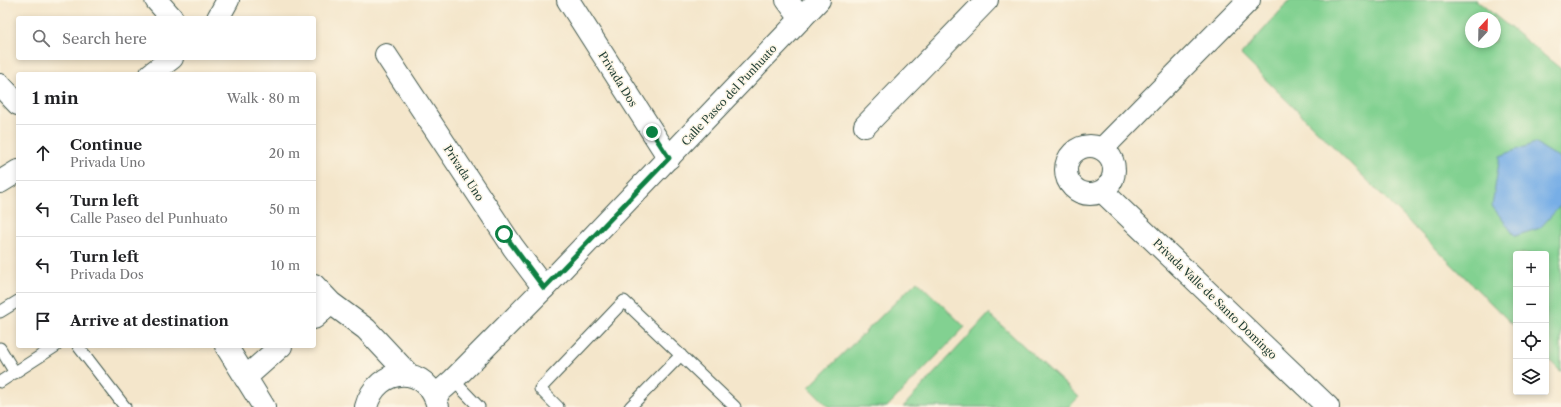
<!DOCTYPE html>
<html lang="en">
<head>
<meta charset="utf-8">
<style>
  :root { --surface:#fff; --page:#f6f6f6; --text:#202124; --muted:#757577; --line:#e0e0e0 }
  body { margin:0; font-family:"Libre Caslon Text",serif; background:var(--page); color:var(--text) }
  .controls { position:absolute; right:12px; bottom:12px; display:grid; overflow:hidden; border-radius:4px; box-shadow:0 2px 6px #0003 }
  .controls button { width:36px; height:36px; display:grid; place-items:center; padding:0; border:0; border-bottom:1px solid var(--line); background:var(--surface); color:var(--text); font:20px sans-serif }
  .compass { position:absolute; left:1465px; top:12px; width:36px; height:36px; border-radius:50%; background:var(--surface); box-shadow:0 2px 6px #0003; rotate:22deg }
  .stop { position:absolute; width:12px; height:12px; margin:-9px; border:3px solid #0b8043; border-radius:50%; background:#fff }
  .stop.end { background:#0b8043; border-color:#fff; box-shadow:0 1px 4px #0008 }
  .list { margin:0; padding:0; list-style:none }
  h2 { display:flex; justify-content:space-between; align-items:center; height:52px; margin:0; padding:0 16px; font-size:17px }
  h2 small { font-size:13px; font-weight:400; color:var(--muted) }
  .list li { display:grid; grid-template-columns:26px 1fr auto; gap:12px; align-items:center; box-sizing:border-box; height:56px; padding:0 16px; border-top:1px solid var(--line) }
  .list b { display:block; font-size:15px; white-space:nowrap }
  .list p { margin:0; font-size:13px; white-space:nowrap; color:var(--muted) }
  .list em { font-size:13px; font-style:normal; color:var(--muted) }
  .icon { flex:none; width:22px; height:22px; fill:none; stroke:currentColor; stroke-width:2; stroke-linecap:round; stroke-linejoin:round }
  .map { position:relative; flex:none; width:1561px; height:407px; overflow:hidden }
  .search { position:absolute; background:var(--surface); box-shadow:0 2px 6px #0003; left:16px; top:16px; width:300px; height:44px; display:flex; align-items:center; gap:10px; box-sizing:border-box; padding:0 14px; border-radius:4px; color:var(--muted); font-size:15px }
  .panel { position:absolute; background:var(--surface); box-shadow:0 2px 6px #0003; left:16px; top:72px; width:300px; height:276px; border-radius:4px }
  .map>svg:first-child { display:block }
</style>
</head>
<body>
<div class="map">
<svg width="1561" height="407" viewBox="0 0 1561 407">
  <rect width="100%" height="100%" fill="#fcf5e5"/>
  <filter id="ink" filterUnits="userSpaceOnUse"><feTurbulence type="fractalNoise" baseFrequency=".025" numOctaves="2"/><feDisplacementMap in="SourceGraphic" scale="8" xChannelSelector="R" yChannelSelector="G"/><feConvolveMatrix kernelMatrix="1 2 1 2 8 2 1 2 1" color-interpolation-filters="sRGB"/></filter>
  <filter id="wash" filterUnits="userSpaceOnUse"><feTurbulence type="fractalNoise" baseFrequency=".012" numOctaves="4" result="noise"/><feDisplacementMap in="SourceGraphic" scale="16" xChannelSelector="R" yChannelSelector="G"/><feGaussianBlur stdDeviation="0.9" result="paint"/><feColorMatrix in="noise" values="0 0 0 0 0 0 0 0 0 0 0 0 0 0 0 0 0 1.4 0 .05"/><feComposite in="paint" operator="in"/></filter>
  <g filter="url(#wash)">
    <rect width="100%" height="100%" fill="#f4e6cb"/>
    <path fill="#82d191" stroke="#508762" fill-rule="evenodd" d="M 1290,0 L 1476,0 L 1561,69 L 1561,372 L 1546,357 L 1546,254 L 1516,254 L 1516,328 L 1241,55 ZM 1471,18 L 1495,18 L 1495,42 L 1471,42 Z
      M 917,281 L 965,327 L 887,407 L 829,407 L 809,387 Z
      M 989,314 L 1079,397 L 1069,407 L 903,407 Z"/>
    <path fill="#77aee6" stroke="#4b768d" d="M 1535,143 L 1561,159 L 1561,205 L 1540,228 L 1515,236 L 1492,206 L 1500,156 Z"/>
  </g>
  <g filter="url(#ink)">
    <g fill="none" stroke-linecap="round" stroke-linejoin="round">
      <g stroke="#3f564b" stroke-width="13">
        <path id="service" d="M 0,312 L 18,301
          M 78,346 L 125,407
          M 0,348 L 15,373
          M 453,380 L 479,407
          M 0,382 L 56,346
          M 558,407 L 540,389 L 624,301 L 735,407
          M 630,407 L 681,355"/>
      </g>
      <g stroke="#3f564b" stroke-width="24">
        <path id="minor" d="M 156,0 L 172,18
          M 568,0 L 669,158
          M 787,0 L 801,19
          M 386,55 L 513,247 L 544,288
          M 0,85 L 18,104
          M 865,126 L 987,0
          M1066 170a24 24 0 1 1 48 0a24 24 0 1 1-48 0Z
          M 1102,149 L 1249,0
          M 1102,191 L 1328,407
          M 314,285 L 331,303 L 366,329 L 409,375
          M 314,318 L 331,303
          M 226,346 L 264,407
          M 245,378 L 281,346"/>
      </g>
      <g stroke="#3f564b" stroke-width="24">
        <path id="tertiary" d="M 218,18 L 228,0
          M 151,74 L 172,58
          M 0,182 L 18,171
          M 436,395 L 453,380 L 544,288 L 819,0
          M 366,407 C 377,365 428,363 438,407"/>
      </g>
      <use href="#service" stroke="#fff" stroke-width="11"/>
      <use href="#minor" stroke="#fff" stroke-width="22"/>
      <use href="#tertiary" stroke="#fff" stroke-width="22"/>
    </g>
  </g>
  <g fill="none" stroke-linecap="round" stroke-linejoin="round" filter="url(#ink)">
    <path stroke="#0b8043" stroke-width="5" d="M 504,234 L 544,288 L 669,158 L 652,132"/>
  </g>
  <g text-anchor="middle" stroke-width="3" stroke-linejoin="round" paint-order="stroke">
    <g font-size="11" fill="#1f3d34" stroke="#fcf5e5">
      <text transform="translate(618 79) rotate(58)" y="4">Privada Dos</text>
      <text transform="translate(729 95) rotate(-47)" y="4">Calle Paseo del Punhuato</text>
      <text transform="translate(464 173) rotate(57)" y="4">Privada Uno</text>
      <text transform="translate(1215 299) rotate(44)" y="4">Privada Valle de Santo Domingo</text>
    </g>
  </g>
</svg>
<div class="controls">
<button>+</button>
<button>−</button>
<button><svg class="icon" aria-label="locate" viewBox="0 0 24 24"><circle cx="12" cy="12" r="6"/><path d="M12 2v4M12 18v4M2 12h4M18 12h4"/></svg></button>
<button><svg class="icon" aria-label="layers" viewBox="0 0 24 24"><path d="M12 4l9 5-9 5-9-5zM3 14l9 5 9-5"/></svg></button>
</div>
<svg class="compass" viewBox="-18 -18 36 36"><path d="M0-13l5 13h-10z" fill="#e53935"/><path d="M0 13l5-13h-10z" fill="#757577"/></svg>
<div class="stop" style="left:504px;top:234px"></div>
<div class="stop end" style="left:652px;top:132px"></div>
<div class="search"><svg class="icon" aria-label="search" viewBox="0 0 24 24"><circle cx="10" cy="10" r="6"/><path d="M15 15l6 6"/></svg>Search here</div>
<section class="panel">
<h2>1 min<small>Walk · 80 m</small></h2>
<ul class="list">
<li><svg class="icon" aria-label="ahead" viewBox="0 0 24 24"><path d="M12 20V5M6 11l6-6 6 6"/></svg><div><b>Continue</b><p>Privada Uno</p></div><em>20 m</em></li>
<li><svg class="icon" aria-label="left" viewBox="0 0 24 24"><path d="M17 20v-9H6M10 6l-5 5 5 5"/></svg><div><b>Turn left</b><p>Calle Paseo del Punhuato</p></div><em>50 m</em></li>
<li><svg class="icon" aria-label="left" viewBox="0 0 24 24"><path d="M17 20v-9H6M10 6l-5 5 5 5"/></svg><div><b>Turn left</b><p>Privada Dos</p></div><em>10 m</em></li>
<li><svg class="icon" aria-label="arrive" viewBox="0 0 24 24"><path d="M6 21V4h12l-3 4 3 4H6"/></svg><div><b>Arrive at destination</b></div></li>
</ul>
</section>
</div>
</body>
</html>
